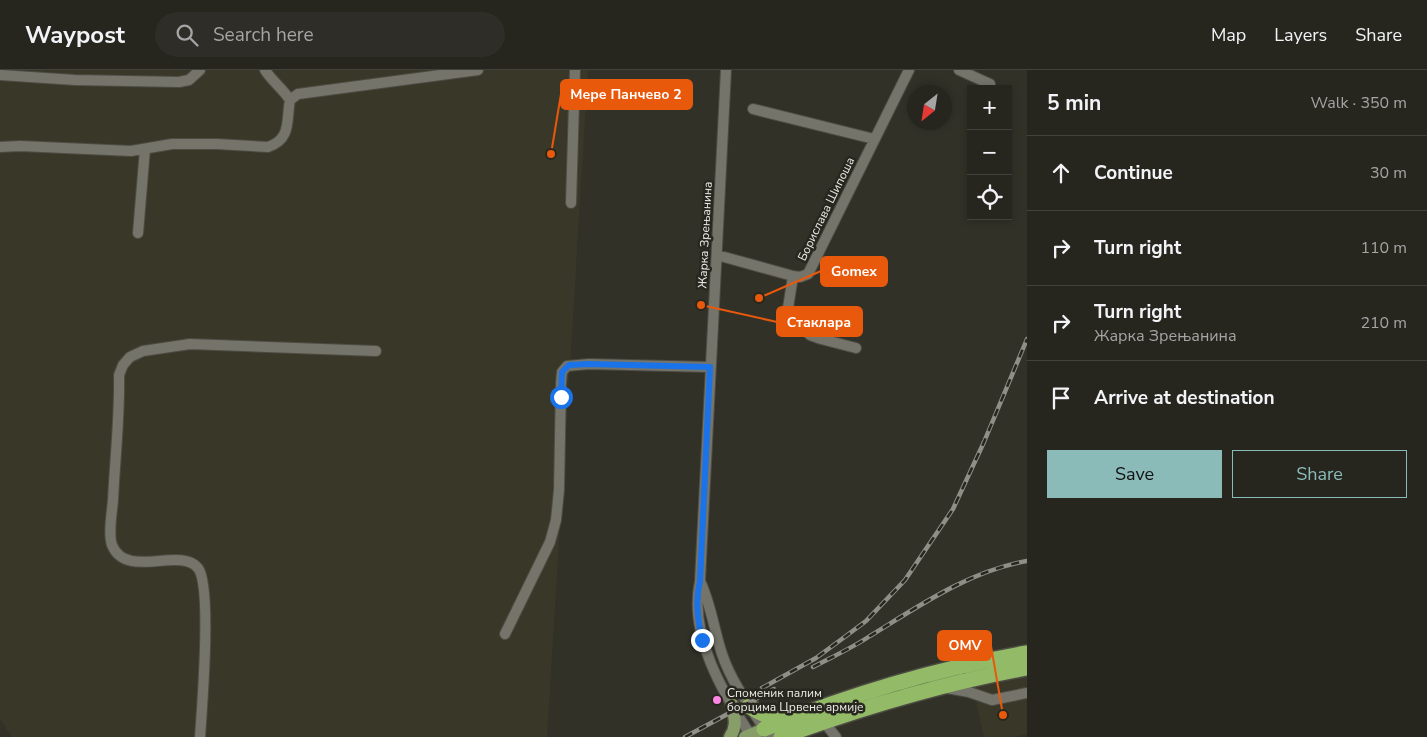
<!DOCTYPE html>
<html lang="en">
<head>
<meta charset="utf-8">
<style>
  :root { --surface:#26251e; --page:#2e2d27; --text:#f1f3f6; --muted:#a4a5a4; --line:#42423c; --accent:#8bbbb9 }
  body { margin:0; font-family:"Nunito Sans",sans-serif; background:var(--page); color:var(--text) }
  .controls { position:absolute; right:15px; top:15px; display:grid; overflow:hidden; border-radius:0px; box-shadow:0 2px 8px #0003 }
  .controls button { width:45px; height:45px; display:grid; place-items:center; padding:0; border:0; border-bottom:1px solid var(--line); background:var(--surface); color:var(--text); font:25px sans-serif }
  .compass { position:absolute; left:907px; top:15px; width:45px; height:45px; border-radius:50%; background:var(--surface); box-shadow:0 2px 8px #0003; rotate:210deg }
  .stop { position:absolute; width:15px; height:15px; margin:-11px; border:4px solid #1a73e8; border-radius:50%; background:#fff }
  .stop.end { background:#1a73e8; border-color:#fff; box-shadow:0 1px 5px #0008 }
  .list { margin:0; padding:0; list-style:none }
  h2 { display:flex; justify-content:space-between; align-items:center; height:65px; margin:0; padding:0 20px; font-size:21px }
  h2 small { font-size:16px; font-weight:400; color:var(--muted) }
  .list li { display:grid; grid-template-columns:32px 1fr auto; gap:15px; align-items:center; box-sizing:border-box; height:75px; padding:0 20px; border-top:1px solid var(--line) }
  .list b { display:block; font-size:19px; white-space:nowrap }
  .list p { margin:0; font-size:16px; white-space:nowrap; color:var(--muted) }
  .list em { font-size:16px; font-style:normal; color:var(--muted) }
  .actions { display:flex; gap:10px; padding:15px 20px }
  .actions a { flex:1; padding:11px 0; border:1px solid var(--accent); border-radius:0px; text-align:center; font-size:18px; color:var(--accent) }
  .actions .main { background:var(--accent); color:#111 }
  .icon { flex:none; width:28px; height:28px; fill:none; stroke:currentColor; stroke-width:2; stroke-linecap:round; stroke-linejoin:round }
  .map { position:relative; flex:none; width:1027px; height:667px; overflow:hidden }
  header { display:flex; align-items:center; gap:30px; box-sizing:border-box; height:70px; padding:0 25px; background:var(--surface); border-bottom:1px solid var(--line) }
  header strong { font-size:24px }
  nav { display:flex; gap:28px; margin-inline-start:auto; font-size:18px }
  .search { width:350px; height:45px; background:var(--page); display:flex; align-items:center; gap:12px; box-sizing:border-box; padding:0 18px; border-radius:28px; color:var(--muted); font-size:19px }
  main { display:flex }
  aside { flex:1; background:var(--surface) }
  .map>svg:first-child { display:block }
</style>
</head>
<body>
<header>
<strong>Waypost</strong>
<div class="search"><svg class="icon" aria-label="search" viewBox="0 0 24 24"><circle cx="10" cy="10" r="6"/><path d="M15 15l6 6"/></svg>Search here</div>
<nav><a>Map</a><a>Layers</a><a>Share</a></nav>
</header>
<main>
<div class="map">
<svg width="1027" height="667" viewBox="0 0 1027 667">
  <rect width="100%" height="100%" fill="#323128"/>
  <path fill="#393828" d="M 0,0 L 588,0 L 547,667 L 12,667 L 0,649 Z
    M 1027,605 L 1027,664 L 1012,667 L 984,667 L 975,626 L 952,622 L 995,611 Z"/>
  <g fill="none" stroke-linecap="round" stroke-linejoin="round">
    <g stroke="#4d4c44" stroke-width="12">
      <path id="minor" d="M 265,0 C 272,11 283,19 290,30
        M 726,0 L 700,511 C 688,564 723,624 752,667
        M 959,0 L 990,14
        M 0,5 L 75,10 L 179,12 L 189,10 L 200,0
        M 753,39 L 874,69
        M 0,77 L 20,76 L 131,81 L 172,74 L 217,74 L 268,77 C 292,69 286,50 290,30 L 298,24 L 478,0
        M 571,133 L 575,0
        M 138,163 L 145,79
        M 717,185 L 793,206 L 800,207 L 808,204 L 909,0
        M 793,206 L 788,238 L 791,247 L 810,265 L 821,269 L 856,278
        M 700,511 C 711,534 714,560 722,584 C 732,614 753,641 770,667
        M 505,564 L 550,472 L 556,450 L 559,420 L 561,313 L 562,302 L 567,296 L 589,294 L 710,297
        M 947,618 L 969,622 L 992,630 L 1027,623
        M 824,652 L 836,667
        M 200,667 C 202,638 212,516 198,498 C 180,476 126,510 112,475 C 108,464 112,442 113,430 C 115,388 120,346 119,305 L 123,295 L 130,287 L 143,281 L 190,274 L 376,281"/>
    </g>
    <g stroke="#4d4c44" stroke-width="15">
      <path id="major" d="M 730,667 C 738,655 734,647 732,634
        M 745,667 L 764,659"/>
    </g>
    <g stroke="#4d4c44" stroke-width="18">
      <path id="highway" d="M 749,636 C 762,645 771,648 787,648
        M 764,659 C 849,625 938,598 1027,583
        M 781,667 C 861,638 943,613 1027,598"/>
    </g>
    <use href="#minor" stroke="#75746a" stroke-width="10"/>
    <use href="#major" stroke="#879e68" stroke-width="12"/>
    <use href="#highway" stroke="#93ba66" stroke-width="15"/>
    <g stroke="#8f8e87" stroke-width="4.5">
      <path id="rail" d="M 813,597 C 832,587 852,578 870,566 C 919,536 969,501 1027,491
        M 762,618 L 816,588 L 846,566 L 866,551 L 905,510 L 953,439 L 984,372 L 1027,269
        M 685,667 L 774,619"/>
    </g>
    <use href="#rail" stroke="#28271f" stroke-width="2.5" stroke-dasharray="8" stroke-linecap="butt"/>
  </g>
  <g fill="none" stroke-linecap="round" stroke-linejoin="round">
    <path stroke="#1a73e8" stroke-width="6" d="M 561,327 L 562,302 L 569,295 L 588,294 L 710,297 L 700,511 C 695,531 698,550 702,570"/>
  </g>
  <circle fill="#fe85e0" stroke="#28271f" stroke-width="2" cx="717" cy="630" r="5"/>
  <g text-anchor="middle" stroke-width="5" stroke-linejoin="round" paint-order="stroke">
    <g font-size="12" fill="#edede7" stroke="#28271f">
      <text transform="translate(826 139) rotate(-64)" y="4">Борислава Шипоша</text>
      <text transform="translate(705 165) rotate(-87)" y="4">Жарка Зрењанина</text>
    </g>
    <g font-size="12" fill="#edede7" stroke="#28271f" text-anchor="start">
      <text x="727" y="627">Споменик палим<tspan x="727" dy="14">борцима Црвене армије</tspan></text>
    </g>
  </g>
  <path fill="none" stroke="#e8590c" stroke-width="2" d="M551 84L561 24M759 228L821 201M701 235L777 252M1003 645L991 576"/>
  <g fill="#e8590c" stroke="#28271f" stroke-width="2">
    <circle cx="551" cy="84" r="5"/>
    <circle cx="759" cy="228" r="5"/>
    <circle cx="701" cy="235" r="5"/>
    <circle cx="1003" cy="645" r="5"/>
  </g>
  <g fill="#e8590c" stroke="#e8590c" stroke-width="2">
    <rect x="561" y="10" width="131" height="29" rx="5"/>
    <rect x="821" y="187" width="66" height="29" rx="5"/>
    <rect x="777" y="237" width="85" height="29" rx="5"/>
    <rect x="938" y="561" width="53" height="29" rx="5"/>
  </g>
  <g font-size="14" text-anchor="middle" font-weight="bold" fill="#fff">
    <text x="626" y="29">Мере Панчево 2</text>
    <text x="854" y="206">Gomex</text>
    <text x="819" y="257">Стаклара</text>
    <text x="965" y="580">OMV</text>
  </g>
</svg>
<div class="controls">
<button>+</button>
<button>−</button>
<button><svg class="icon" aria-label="locate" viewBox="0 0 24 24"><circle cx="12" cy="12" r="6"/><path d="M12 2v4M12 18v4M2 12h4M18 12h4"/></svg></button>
</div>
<svg class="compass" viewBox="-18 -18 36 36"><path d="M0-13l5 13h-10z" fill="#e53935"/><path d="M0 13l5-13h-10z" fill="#a4a5a4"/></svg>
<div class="stop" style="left:561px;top:327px"></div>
<div class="stop end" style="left:702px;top:570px"></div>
</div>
<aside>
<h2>5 min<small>Walk · 350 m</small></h2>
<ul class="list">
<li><svg class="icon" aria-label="ahead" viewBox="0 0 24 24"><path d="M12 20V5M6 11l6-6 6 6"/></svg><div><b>Continue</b></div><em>30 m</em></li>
<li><svg class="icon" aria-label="right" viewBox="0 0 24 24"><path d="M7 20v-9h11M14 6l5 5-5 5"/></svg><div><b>Turn right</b></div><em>110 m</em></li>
<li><svg class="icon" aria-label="right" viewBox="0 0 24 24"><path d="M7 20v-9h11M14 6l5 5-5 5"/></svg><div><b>Turn right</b><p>Жарка Зрењанина</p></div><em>210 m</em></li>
<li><svg class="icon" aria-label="arrive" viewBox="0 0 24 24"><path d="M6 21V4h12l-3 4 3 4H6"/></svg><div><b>Arrive at destination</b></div></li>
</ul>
<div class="actions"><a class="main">Save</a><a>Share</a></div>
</aside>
</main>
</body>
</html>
